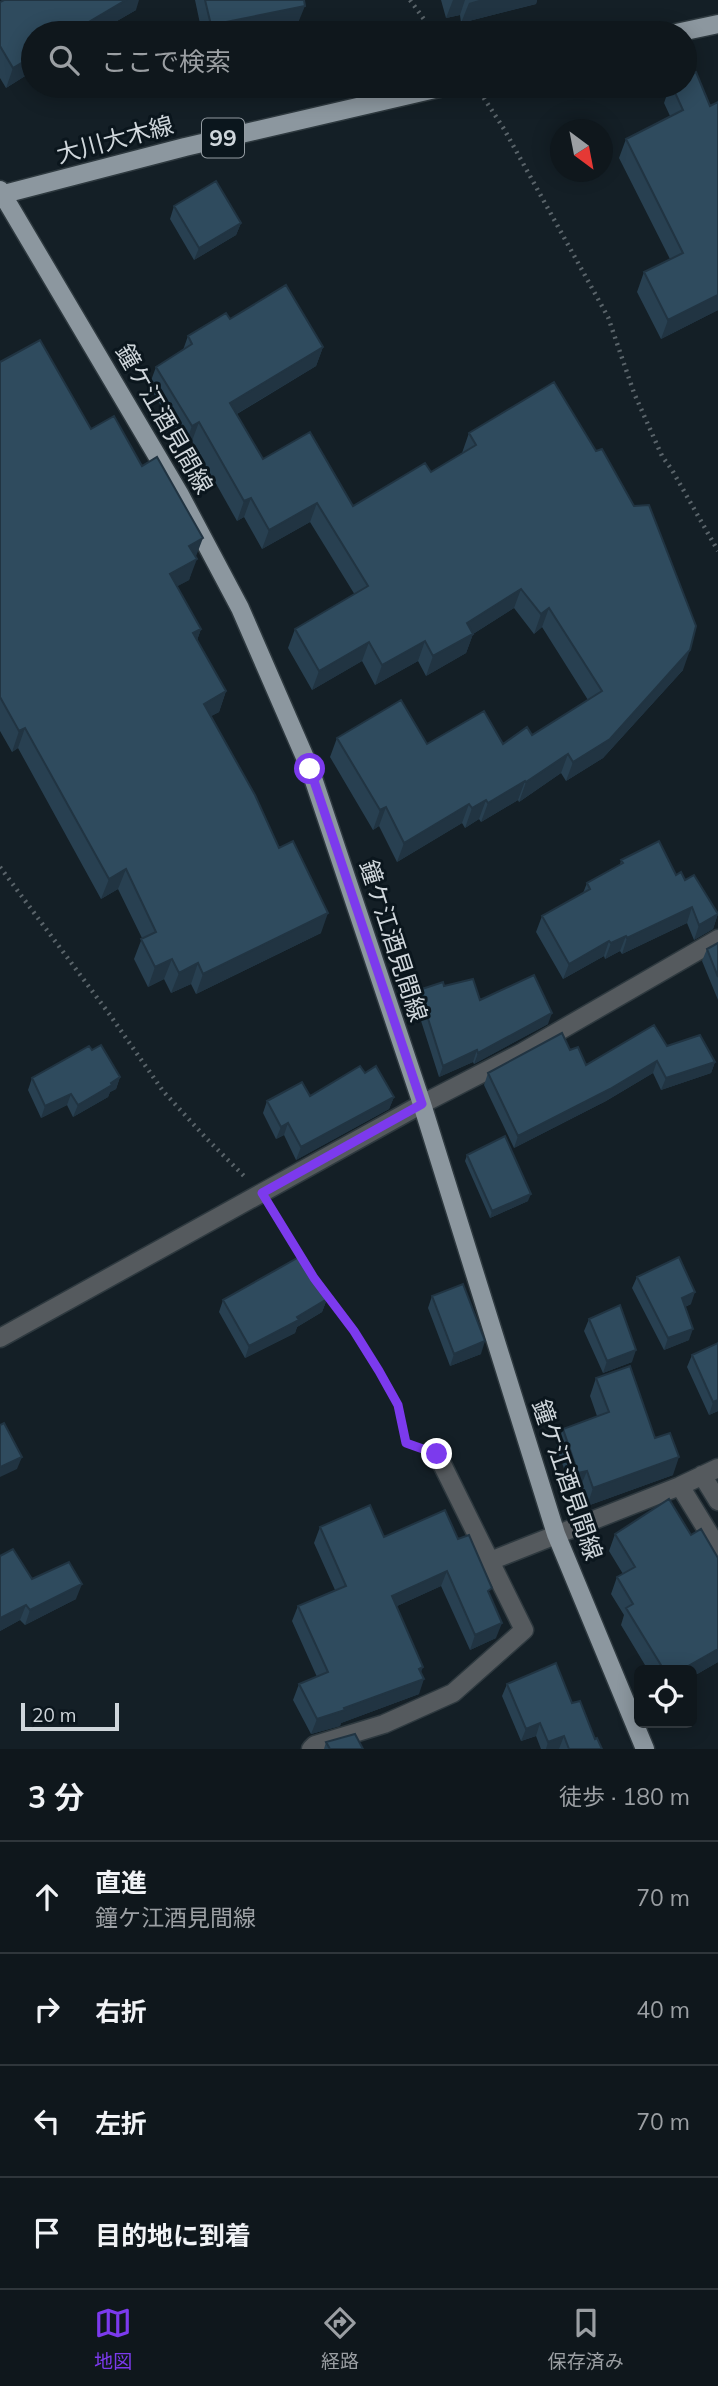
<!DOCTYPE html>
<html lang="ja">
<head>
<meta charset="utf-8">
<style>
  :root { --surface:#0f171c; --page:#182025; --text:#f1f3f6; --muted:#9b9fa3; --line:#2f363b; --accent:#7c3aed }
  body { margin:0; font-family:Mulish,"Noto Sans JP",sans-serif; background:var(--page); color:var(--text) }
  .controls { position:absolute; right:21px; bottom:21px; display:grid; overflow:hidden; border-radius:10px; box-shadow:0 4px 18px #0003 }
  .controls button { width:63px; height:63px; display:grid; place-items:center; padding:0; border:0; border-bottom:2px solid var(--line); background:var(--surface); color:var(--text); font:35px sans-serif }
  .compass { position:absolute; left:550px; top:119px; width:63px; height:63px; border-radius:50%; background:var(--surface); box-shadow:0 4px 18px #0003; rotate:148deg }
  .scale { position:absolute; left:21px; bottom:18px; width:98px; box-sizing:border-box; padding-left:7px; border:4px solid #cfd6db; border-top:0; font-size:19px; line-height:24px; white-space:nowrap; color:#cfd6db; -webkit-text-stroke:5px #0b161d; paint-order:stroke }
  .stop { position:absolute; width:21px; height:21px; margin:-16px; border:5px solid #7c3aed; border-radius:50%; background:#fff }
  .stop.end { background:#7c3aed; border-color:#fff; box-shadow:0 2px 7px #0008 }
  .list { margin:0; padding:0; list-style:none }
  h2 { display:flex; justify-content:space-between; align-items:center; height:91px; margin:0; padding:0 28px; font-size:30px }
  h2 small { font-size:23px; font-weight:400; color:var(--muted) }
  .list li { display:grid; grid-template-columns:46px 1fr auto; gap:21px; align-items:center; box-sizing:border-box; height:112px; padding:0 28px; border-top:2px solid var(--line) }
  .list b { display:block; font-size:26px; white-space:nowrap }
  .list p { margin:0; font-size:23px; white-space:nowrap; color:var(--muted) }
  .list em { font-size:23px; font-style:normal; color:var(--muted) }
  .icon { flex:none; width:38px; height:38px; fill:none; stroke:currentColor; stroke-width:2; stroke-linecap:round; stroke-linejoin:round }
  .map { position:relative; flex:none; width:718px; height:1749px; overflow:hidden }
  .search { position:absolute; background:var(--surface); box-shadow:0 4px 18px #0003; left:21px; right:21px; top:21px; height:77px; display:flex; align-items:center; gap:18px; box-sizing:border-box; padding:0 24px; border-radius:38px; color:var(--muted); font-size:26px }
  .sheet { height:539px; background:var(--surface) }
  nav { display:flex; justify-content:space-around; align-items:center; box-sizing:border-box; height:98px; border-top:2px solid var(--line); background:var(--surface); font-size:19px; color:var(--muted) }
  nav a { display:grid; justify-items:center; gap:4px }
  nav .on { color:var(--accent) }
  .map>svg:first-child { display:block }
</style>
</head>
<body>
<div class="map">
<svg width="718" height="1749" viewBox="0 0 718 1749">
  <rect width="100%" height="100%" fill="#141f26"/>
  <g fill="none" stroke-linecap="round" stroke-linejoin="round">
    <g stroke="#2e393f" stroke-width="21">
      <path id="minor" d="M 0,1338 L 422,1104 L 521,1053 L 718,939
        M 702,1475 L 718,1501
        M 680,1486 L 718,1548
        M 490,1561 L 680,1486 L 718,1468
        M 311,1749 L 315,1745 L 384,1724 L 453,1693 L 524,1630 L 437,1454"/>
    </g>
    <g stroke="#2e393f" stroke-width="21">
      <path id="major" d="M 676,33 L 718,24
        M 0,190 L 179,493 L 240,608 L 310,769 L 422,1104 L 556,1534 L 645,1749
        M 0,195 L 185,147 L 448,86"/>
    </g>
    <path stroke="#5a646a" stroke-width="4.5" stroke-dasharray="2 5" stroke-linecap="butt" d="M 410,0 L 434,33
      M 476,86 L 504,129 L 608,317 L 634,393 L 662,456 L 672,470 L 718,551
      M 0,867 L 110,1015 L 163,1091 L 206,1138 L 244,1176
      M 274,1212 L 306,1264
      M 314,1278 L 353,1331 L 398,1405 L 406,1443 L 416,1446"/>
    <use href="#minor" stroke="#555a5e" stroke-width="18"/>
    <use href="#major" stroke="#8c979f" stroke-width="18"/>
  </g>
  <path fill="#284051" d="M 195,0 L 304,0 L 298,23 L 251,33 L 202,33 Z
    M 441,0 L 537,0 L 536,4 L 461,23 L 460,15 L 446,18 Z
    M 0,2 L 136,10 L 96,33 L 33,33 L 33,71 L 6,88 L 0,78 Z
    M 670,86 L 685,86 L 718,310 L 661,339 L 637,292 L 644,272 L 670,259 L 619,158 L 626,139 L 670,116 L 664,103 Z
    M 174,206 L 241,223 L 236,235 L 194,260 L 170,219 Z
    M 230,319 L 323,347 L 316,366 L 237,414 L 263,459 L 353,506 L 431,472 L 462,453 L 469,433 L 683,670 L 603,758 L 566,781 L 561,773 L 519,802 L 518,800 L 481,822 L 479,819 L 465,828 L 462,823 L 397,862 L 379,826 L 373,830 L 330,757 L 337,738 L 427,744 L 503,744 L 532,735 L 588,700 L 542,627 L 534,634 L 514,608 L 473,634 L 466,653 L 426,676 L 418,661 L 375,685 L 362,661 L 312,690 L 288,648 L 295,629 L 355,595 L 310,522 L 262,549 L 244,517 L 237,521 L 192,441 L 185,445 L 149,386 L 156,367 L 183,350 L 188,336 Z
    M 0,362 L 142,466 L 196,557 L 189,580 L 177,586 L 201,629 L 197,640 L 226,691 L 219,712 L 211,716 L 279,848 L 321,933 L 196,994 L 191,984 L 171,993 L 164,979 L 148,987 L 134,959 L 142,938 L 118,889 L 101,899 L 18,748 L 12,752 L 0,731 Z
    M 621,860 L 676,875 L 685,880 L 718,913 L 713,929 L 694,940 L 687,923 L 622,954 L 620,951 L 605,959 L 604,956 L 563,979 L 536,932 L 542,916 L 583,893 L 587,883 L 620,865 Z
    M 718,943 L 718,1000 L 702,961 L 707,949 Z
    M 444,986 L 480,1000 L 548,1024 L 474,1064 L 473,1062 L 439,1077 L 415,1002 L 419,990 Z
    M 667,1046 L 715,1062 L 711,1073 L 661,1090 L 653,1073 L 606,1101 L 514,1148 L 484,1085 L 488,1073 L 570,1050 L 586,1065 Z
    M 92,1050 L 120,1077 L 116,1089 L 110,1092 L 108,1097 L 73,1117 L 67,1105 L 41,1118 L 28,1090 L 32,1078 Z
    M 365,1073 L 394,1097 L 389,1109 L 296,1160 L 284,1135 L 276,1139 L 263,1113 L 267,1101 L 310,1096 Z
    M 467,1155 L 528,1201 L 490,1218 L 465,1161 Z
    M 637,1277 L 691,1304 L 685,1307 L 689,1340 L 664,1350 L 632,1288 Z
    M 432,1296 L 481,1354 L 450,1366 L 428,1308 Z
    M 327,1299 L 322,1312 L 297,1327 L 295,1333 L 245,1358 L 219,1312 L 223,1300 Z
    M 589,1319 L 632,1362 L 603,1373 L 584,1331 Z
    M 692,1355 L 718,1411 L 709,1415 L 687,1367 Z
    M 596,1378 L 655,1438 L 673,1475 L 587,1506 L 580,1488 L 572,1491 L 556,1446 L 563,1429 L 597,1416 L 590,1396 Z
    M 320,1527 L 384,1537 L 458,1539 L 490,1595 L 496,1638 L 470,1650 L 441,1586 L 397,1606 L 421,1672 L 419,1694 L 341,1723 L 340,1726 L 311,1734 L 293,1700 L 299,1684 L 317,1677 L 292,1621 L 298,1606 L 335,1590 L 314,1543 Z
    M 615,1534 L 691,1535 L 718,1558 L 718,1662 L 692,1677 L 692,1670 L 648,1670 L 621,1625 L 624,1615 L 611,1594 L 617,1577 L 623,1574 L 609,1551 Z
    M 0,1556 L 32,1579 L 76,1599 L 25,1625 L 20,1620 L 0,1631 Z
    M 507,1684 L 572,1703 L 602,1749 L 541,1749 L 536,1736 L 521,1741 L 502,1696 Z
    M 326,1742 L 363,1749 L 324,1749 Z"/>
  <path fill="#213442" d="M 126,0 L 139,0 L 136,10 L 96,33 L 70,33 Z
    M 453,0 L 465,0 L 460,15 L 446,18 Z
    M 479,0 L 537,0 L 536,4 L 461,23 L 469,3 Z
    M 305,6 L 298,23 L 251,33 L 208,33 L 211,25 Z
    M 33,56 L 33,71 L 6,88 L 13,68 Z
    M 241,223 L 236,235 L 194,260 L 199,248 Z
    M 718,295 L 718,310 L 661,339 L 668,320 Z
    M 323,347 L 316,366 L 223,422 L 230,403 Z
    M 199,422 L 192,441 L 185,445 L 192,426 Z
    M 251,498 L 244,517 L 237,521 L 244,501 Z
    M 317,503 L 310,522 L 262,549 L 269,530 Z
    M 203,538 L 195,559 L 189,546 Z
    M 197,559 L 189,580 L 163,594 L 170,574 Z
    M 521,589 L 514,608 L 473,634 L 466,653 L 426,676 L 433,656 L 467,623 Z
    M 549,608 L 542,627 L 534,634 L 541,614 Z
    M 201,629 L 194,649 L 193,633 Z
    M 425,641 L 418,661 L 375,685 L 382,665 Z
    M 369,642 L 362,661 L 312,690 L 319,671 Z
    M 690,650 L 683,670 L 603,758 L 566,781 L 573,762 Z
    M 226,691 L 219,712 L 196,724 L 204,704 Z
    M 25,728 L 18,748 L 12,752 L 19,731 Z
    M 568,754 L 561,773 L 519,802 L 526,782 Z
    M 525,781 L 518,800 L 481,822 L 488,803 Z
    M 486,800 L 479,819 L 465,828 L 472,808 Z
    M 469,804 L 462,823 L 397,862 L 404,843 Z
    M 386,807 L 379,826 L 373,830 L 380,810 Z
    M 126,869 L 118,889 L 101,899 L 109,879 Z
    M 692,907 L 687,923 L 622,954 L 627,938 Z
    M 328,913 L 321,933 L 196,994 L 203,974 Z
    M 718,914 L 713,929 L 694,940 L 699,925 Z
    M 626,936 L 620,951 L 605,959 L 611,943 Z
    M 609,941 L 604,956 L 563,979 L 569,964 Z
    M 172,959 L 164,979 L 148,987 L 155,967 Z
    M 198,963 L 191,984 L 171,993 L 179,973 Z
    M 552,1013 L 548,1024 L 474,1064 L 478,1053 Z
    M 477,1050 L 473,1062 L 439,1077 L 443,1066 Z
    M 657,1061 L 653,1073 L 606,1101 L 514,1148 L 518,1136 Z
    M 715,1062 L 711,1073 L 661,1090 L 666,1078 Z
    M 120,1077 L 116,1089 L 110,1092 L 108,1097 L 73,1117 L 78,1105 Z
    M 71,1094 L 67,1105 L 41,1118 L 45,1106 Z
    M 394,1097 L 389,1109 L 296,1160 L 301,1147 Z
    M 288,1123 L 284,1135 L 276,1139 L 281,1127 Z
    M 531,1194 L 528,1201 L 490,1218 L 492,1211 Z
    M 695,1292 L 691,1304 L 678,1310 L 682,1298 Z
    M 327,1299 L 322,1312 L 297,1327 L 295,1333 L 245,1358 L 249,1346 Z
    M 693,1329 L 689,1340 L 664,1350 L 668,1338 Z
    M 485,1341 L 481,1354 L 450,1366 L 454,1354 Z
    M 636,1350 L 632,1362 L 603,1373 L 607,1361 Z
    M 718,1400 L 718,1411 L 709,1415 L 713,1402 Z
    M 22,1457 L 17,1469 L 0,1477 L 0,1467 Z
    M 679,1457 L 673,1475 L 587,1506 L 593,1488 Z
    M 587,1471 L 580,1488 L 572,1491 L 578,1473 Z
    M 447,1571 L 441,1586 L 386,1611 L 392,1596 Z
    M 82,1584 L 76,1599 L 25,1625 L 30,1610 Z
    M 26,1605 L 20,1620 L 0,1631 L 0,1618 Z
    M 502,1623 L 496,1638 L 470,1650 L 475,1635 Z
    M 718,1649 L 718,1662 L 692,1677 L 692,1670 L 681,1670 Z
    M 423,1667 L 418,1681 L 424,1679 L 419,1694 L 341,1723 L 340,1726 L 311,1734 L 317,1719 L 344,1708 Z
    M 540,1723 L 536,1736 L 521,1741 L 526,1729 Z
    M 564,1736 L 559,1749 L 546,1749 L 548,1742 Z"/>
  <path fill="#2f4b5e" stroke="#213442" stroke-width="2" d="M 4,0 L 126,0 L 70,33 L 33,33 L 33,56 L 13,68 L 0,46 L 0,2 Z
    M 205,0 L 304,0 L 305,6 L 211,25 Z
    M 696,72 L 710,106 L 718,102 L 718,295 L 668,320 L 644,272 L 683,253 L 626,139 L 683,110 L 672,86 L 685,86 L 685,77 Z
    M 216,181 L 241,223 L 199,248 L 174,206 Z
    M 286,285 L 323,347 L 230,403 L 263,459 L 310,432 L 353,506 L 425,463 L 431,472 L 476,445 L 469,433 L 554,382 L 596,451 L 602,449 L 634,506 L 649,505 L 696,626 L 690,650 L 610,739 L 573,762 L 568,754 L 526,782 L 525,781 L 488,803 L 486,800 L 472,808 L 469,804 L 404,843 L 386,807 L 380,810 L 337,738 L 401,700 L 427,744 L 484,711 L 503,744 L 527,727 L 532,735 L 602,691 L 549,608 L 541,614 L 521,589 L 467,623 L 473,634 L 433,656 L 425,641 L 382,665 L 369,642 L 319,671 L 295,629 L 368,586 L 317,503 L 269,530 L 251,498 L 244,501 L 199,422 L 192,426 L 156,367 L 192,344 L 188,336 L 226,313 L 230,319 Z
    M 40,340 L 91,429 L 114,416 L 142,466 L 157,457 L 203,538 L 189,546 L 197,559 L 170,574 L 201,629 L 193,633 L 226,691 L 204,704 L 255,795 L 279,848 L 293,841 L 328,913 L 203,974 L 198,963 L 179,973 L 172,959 L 155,967 L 141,939 L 156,932 L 126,869 L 109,879 L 25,728 L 19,731 L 0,697 L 0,362 Z
    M 659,841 L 676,875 L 681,872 L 685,880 L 694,875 L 718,914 L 699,925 L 692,907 L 627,938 L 626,936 L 611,943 L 609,941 L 569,964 L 542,916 L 590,889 L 587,883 L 623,863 L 621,860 Z
    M 718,943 L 718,977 L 707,949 Z
    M 534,975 L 552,1013 L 478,1053 L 477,1050 L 443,1066 L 419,990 L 443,982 L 444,986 L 473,979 L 480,1000 Z
    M 654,1025 L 667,1046 L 700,1035 L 715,1062 L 666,1078 L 657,1061 L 610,1089 L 518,1136 L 488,1073 L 562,1033 L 570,1050 L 578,1047 L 586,1065 Z
    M 101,1045 L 120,1077 L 111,1083 L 112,1085 L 78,1105 L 71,1094 L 45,1106 L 32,1078 L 89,1046 L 92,1050 Z
    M 360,1066 L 365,1073 L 376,1066 L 394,1097 L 301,1147 L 288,1123 L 281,1127 L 267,1101 L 302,1082 L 310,1096 Z
    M 505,1136 L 531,1194 L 492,1211 L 467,1155 Z
    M 299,1257 L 302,1261 L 305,1260 L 327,1299 L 297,1317 L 299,1320 L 249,1346 L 223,1300 Z
    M 679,1257 L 695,1292 L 682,1298 L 693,1329 L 668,1338 L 637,1277 Z
    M 463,1284 L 485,1341 L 454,1354 L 432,1296 Z
    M 620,1305 L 636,1350 L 607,1361 L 589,1319 Z
    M 718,1343 L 718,1400 L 713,1402 L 692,1355 Z
    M 630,1366 L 655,1438 L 670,1433 L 679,1457 L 593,1488 L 587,1471 L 578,1473 L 563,1429 L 609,1412 L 596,1378 Z
    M 4,1423 L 22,1457 L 0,1467 L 0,1425 Z
    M 669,1499 L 691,1535 L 701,1529 L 718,1558 L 718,1649 L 681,1670 L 664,1670 L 626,1608 L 633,1604 L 617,1577 L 635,1567 L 615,1534 Z
    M 370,1505 L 384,1537 L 445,1510 L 458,1539 L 469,1535 L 492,1588 L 488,1591 L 502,1623 L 475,1635 L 447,1571 L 392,1596 L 423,1667 L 419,1669 L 424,1679 L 344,1708 L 345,1710 L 317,1719 L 299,1684 L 328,1672 L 298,1606 L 346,1586 L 320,1527 Z
    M 13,1549 L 32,1579 L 69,1562 L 82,1584 L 30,1610 L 26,1605 L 0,1618 L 0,1556 Z
    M 556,1663 L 572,1703 L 580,1701 L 595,1739 L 597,1738 L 602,1749 L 569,1749 L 564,1736 L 548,1742 L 540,1723 L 526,1729 L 507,1684 Z
    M 355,1734 L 363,1749 L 330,1749 L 326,1742 Z"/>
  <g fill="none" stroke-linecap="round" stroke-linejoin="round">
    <path stroke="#7c3aed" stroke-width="9" d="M 310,769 L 422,1104 L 262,1193 L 314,1278 L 354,1331 L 379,1371 L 398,1405 L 406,1443 L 437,1454"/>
  </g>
  <g text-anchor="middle" stroke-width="6" stroke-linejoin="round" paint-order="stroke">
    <rect fill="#0b161d" stroke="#949ca2" stroke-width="2" x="202" y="118.5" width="42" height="39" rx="5"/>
    <g font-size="23" font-weight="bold" fill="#cfd6db">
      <text x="223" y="146">99</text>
    </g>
    <g font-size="24" fill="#cfd6db" stroke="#0b161d">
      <text transform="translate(115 140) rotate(-15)" y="8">大川大木線</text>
      <text transform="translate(164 419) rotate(60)" y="8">鐘ケ江酒見間線</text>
      <text transform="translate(393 941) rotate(72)" y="8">鐘ケ江酒見間線</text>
      <text transform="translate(567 1480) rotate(71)" y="8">鐘ケ江酒見間線</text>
    </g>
  </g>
</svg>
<div class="controls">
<button><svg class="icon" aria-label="locate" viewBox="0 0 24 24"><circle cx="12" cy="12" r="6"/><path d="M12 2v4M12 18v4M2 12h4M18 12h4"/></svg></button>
</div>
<svg class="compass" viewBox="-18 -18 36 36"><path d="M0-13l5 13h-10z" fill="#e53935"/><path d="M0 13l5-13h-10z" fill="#9b9fa3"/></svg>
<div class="scale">20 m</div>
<div class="stop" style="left:310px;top:769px"></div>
<div class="stop end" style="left:437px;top:1454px"></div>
<div class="search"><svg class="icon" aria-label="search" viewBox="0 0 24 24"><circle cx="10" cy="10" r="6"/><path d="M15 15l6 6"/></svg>ここで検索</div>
</div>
<section class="sheet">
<h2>3 分<small>徒歩 · 180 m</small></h2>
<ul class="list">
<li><svg class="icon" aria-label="ahead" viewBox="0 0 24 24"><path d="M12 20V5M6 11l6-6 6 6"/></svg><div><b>直進</b><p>鐘ケ江酒見間線</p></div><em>70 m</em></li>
<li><svg class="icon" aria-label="right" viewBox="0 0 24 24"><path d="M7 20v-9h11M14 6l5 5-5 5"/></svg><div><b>右折</b></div><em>40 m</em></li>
<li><svg class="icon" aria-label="left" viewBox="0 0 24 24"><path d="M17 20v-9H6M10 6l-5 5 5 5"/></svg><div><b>左折</b></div><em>70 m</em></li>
<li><svg class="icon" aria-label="arrive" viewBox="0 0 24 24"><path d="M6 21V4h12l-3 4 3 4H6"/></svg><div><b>目的地に到着</b></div></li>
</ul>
</section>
<nav>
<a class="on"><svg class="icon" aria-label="map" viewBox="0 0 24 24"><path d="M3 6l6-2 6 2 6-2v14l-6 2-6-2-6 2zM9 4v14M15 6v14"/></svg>地図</a>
<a><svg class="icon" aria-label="directions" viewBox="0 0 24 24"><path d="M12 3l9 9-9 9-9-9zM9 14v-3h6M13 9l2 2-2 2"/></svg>経路</a>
<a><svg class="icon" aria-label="saved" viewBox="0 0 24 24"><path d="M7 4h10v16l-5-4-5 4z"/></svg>保存済み</a>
</nav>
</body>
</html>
